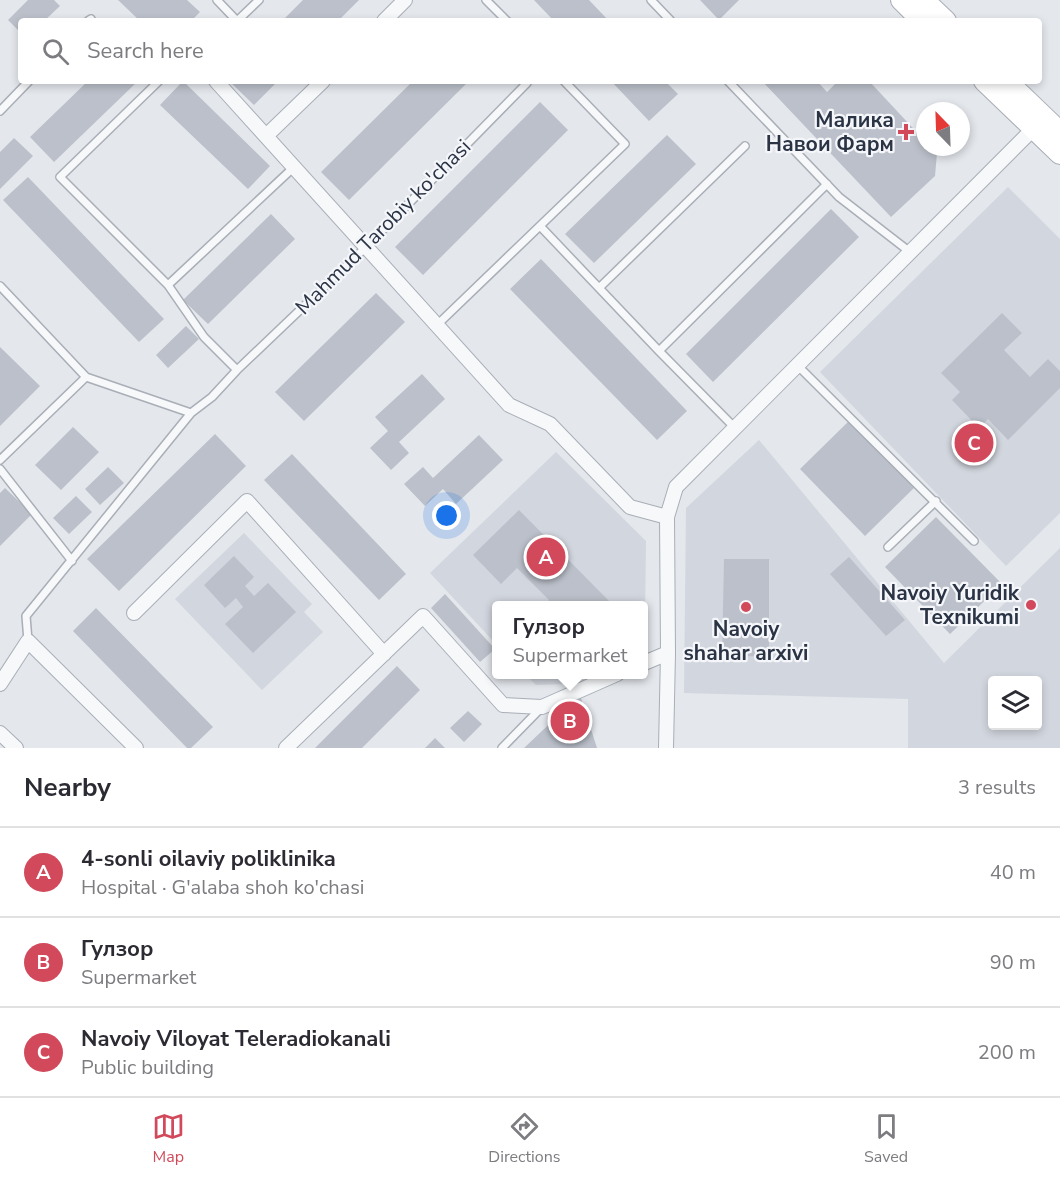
<!DOCTYPE html>
<html lang="en">
<head>
<meta charset="utf-8">
<style>
  :root { --surface:#fff; --page:#f2f2f3; --text:#2b2b33; --muted:#7c7c81; --line:#e1e1e2; --accent:#d1495b }
  body { margin:0; font-family:"Nunito Sans",sans-serif; background:var(--page); color:var(--text) }
  .controls { position:absolute; right:18px; bottom:18px; display:grid; overflow:hidden; border-radius:6px; box-shadow:0 3px 9px #0003 }
  .controls button { width:54px; height:54px; display:grid; place-items:center; padding:0; border:0; border-bottom:2px solid var(--line); background:var(--surface); color:var(--text); font:30px sans-serif }
  .compass { position:absolute; left:916px; top:102px; width:54px; height:54px; border-radius:50%; background:var(--surface); box-shadow:0 3px 9px #0003; rotate:337deg }
  .you { position:absolute; left:447px; top:516px; width:21px; height:21px; margin:-15px; border:4px solid #fff; border-radius:50%; background:#1a73e8; box-shadow:0 0 0 9px #1a73e833 }
  .badge { display:grid; place-items:center; width:39px; height:39px; border-radius:50%; background:var(--accent); color:#fff; font-size:20px; font-weight:700 }
  .pin { position:absolute; translate:-50% -50%; border:3px solid #fff; box-shadow:0 2px 6px #0006 }
  .popup { position:absolute; left:492px; top:601px; width:156px; height:78px; box-sizing:border-box; display:grid; place-content:center; border-radius:6px; background:var(--surface); filter:drop-shadow(0 2px 4px #0005); font-size:20px; white-space:nowrap; color:var(--muted) }
  .popup b { font-size:22px; color:var(--text) }
  .popup::after { content:''; position:absolute; left:50%; top:100%; margin-left:-12px; border:12px solid transparent; border-top-color:var(--surface) }
  .list { margin:0; padding:0; list-style:none }
  h2 { display:flex; justify-content:space-between; align-items:center; height:78px; margin:0; padding:0 24px; font-size:26px }
  h2 small { font-size:20px; font-weight:400; color:var(--muted) }
  .list li { display:grid; grid-template-columns:39px 1fr auto; gap:18px; align-items:center; box-sizing:border-box; height:90px; padding:0 24px; border-top:2px solid var(--line) }
  .list b { display:block; font-size:22px; white-space:nowrap }
  .list p { margin:0; font-size:20px; white-space:nowrap; color:var(--muted) }
  .list em { font-size:20px; font-style:normal; color:var(--muted) }
  .icon { flex:none; width:33px; height:33px; fill:none; stroke:currentColor; stroke-width:2; stroke-linecap:round; stroke-linejoin:round }
  .map { position:relative; flex:none; width:1060px; height:748px; overflow:hidden }
  .search { position:absolute; background:var(--surface); box-shadow:0 3px 9px #0003; left:18px; right:18px; top:18px; height:66px; display:flex; align-items:center; gap:15px; box-sizing:border-box; padding:0 21px; border-radius:6px; color:var(--muted); font-size:22px }
  .sheet { height:348px; background:var(--surface) }
  nav { display:flex; justify-content:space-around; align-items:center; box-sizing:border-box; height:84px; border-top:2px solid var(--line); background:var(--surface); font-size:16px; color:var(--muted) }
  nav a { display:grid; justify-items:center; gap:3px }
  nav .on { color:var(--accent) }
  .map>svg:first-child { display:block }
</style>
</head>
<body>
<div class="map">
<svg width="1060" height="748" viewBox="0 0 1060 748">
  <rect width="100%" height="100%" fill="#e4e7ec"/>
  <path fill="#d2d6de" fill-rule="evenodd" d="M 1008,187 L 1060,239 L 1060,513 L 1006,566 L 820,372 Z
    M 759,440 L 944,663 L 1060,548 L 1060,748 L 908,748 L 908,699 L 684,693 L 686,508 ZM 992,680 L 1038,680 L 1038,726 L 992,726 Z
    M 556,452 L 646,541 L 645,619 L 644,620 L 644,606 L 496,606 L 496,644 L 430,573 Z
    M 244,533 L 312,604 L 304,612 L 323,632 L 262,690 L 175,599 Z
    M 526,675 L 578,675 L 566,684 L 536,685 Z"/>
  <path fill="#bbc0ca" d="M 28,0 L 54,0 L 60,6 L 44,21 L 21,21 L 21,33 L 8,20 Z
    M 118,0 L 187,0 L 200,12 L 191,21 L 140,21 Z
    M 303,0 L 359,0 L 338,21 L 282,21 Z
    M 534,0 L 589,0 L 609,21 L 554,21 Z
    M 700,0 L 739,0 L 719,20 Z
    M 88,81 L 138,81 L 54,162 L 30,137 Z
    M 183,81 L 270,166 L 248,189 L 160,105 Z
    M 229,81 L 278,81 L 254,105 Z
    M 413,81 L 469,81 L 349,200 L 321,172 Z
    M 611,81 L 665,81 L 678,94 L 649,121 Z
    M 762,81 L 817,81 L 827,92 L 838,81 L 869,81 L 925,141 L 925,147 L 931,147 L 937,153 L 935,176 L 891,217 Z
    M 540,102 L 568,130 L 423,275 L 395,247 Z
    M 667,135 L 696,164 L 594,263 L 565,234 Z
    M 14,138 L 33,156 L 0,189 L 0,152 Z
    M 28,177 L 164,319 L 139,342 L 3,200 Z
    M 831,209 L 859,237 L 713,382 L 686,354 Z
    M 271,214 L 295,239 L 208,324 L 183,300 Z
    M 541,259 L 687,411 L 657,440 L 510,289 Z
    M 376,293 L 405,322 L 304,421 L 275,392 Z
    M 1002,313 L 1022,333 L 1004,350 L 1030,377 L 1048,359 L 1060,371 L 1060,388 L 1008,440 L 988,419 L 979,428 L 952,400 L 960,392 L 941,373 Z
    M 186,326 L 199,339 L 168,368 L 156,355 Z
    M 0,347 L 40,386 L 0,426 Z
    M 422,374 L 445,399 L 399,442 L 409,453 L 391,470 L 370,448 L 388,431 L 375,417 Z
    M 851,419 L 916,486 L 865,536 L 800,469 Z
    M 73,427 L 99,452 L 61,490 L 35,465 Z
    M 215,434 L 246,466 L 119,591 L 87,559 Z
    M 479,435 L 503,460 L 456,504 L 443,489 L 425,506 L 404,484 L 423,467 L 433,478 Z
    M 292,454 L 406,574 L 379,600 L 264,480 Z
    M 108,467 L 124,483 L 100,505 L 85,489 Z
    M 5,488 L 32,514 L 0,546 L 0,493 Z
    M 76,496 L 92,512 L 69,534 L 53,518 Z
    M 519,510 L 609,601 L 604,606 L 544,606 L 549,600 L 517,568 L 501,584 L 473,555 Z
    M 936,517 L 1002,584 L 950,634 L 885,567 Z
    M 234,556 L 254,577 L 245,586 L 254,596 L 268,583 L 296,612 L 253,653 L 225,624 L 243,607 L 236,598 L 225,608 L 204,585 Z
    M 849,557 L 905,620 L 886,636 L 830,574 Z
    M 724,559 L 769,559 L 769,657 L 722,655 Z
    M 445,594 L 495,649 L 480,662 L 431,608 Z
    M 96,608 L 213,727 L 191,748 L 187,748 L 73,631 Z
    M 397,666 L 420,690 L 362,748 L 315,748 Z
    M 580,695 L 597,748 L 524,748 Z
    M 468,711 L 482,724 L 464,742 L 450,728 Z
    M 435,738 L 445,748 L 425,748 Z"/>
  <g fill="none" stroke-linecap="round" stroke-linejoin="round">
    <g stroke="#a9aeb7" stroke-width="10">
      <path id="lane" d="M 217,0 L 237,21
        M 486,0 L 507,21
        M 651,0 L 671,21
        M 88,21 L 91,19
        M 237,21 L 259,0
        M 159,81 L 60,177 L 168,285 L 294,167
        M 728,81 L 839,197 L 910,252
        M 0,111 L 29,81
        M 540,226 L 659,351 L 735,428
        M 168,285 L 204,337 L 237,370
        M 0,286 L 86,377 L 191,413 L 212,397 L 237,370 L 366,247 L 527,83
        M 599,288 L 745,146
        M 437,325 L 625,144 L 564,81
        M 659,351 L 827,184
        M 798,366 L 974,541
        M 0,460 L 86,377
        M 0,469 L 72,561
        M 888,547 L 936,501
        M 28,641 L 26,616 L 191,413
        M 502,748 L 542,707"/>
    </g>
    <g stroke="#a9aeb7" stroke-width="16">
      <path id="street" d="M 384,21 L 405,0
        M 216,81 L 509,405 L 550,424 L 630,507 L 667,517
        M 266,136 L 323,81
        M 134,613 L 247,501 L 384,654
        M 644,663 L 668,653
        M 0,684 L 28,641 L 136,748
        M 0,733 L 16,748
        M 286,748 L 423,616 L 503,705 L 542,707 L 617,674
        M 666,748 L 668,653 L 667,517 L 676,487 L 1038,124"/>
    </g>
    <g stroke="#a9aeb7" stroke-width="22">
      <path id="secondary" d="M 901,0 L 922,21
        M 924,0 L 946,21
        M 984,81 L 1060,154
        M 1007,81 L 1060,132"/>
    </g>
    <use href="#lane" stroke="#f7f8fa" stroke-width="7"/>
    <use href="#street" stroke="#f7f8fa" stroke-width="14"/>
    <use href="#secondary" stroke="#fff" stroke-width="20"/>
  </g>
  <g fill="#d1495b" stroke="#f4f6f9" stroke-width="2">
    <path d="M903 123h6v6h6v6h-6v6h-6v-6h-6v-6h6z"/>
    <circle cx="1031" cy="605" r="6"/>
    <circle cx="746" cy="607" r="6"/>
  </g>
  <g text-anchor="middle" stroke-width="4.5" stroke-linejoin="round" paint-order="stroke">
    <g font-size="21" font-weight="bold" fill="#2b3445" stroke="#f4f6f9" text-anchor="end">
      <text x="894" y="127">Малика<tspan x="894" dy="24">Навои Фарм</tspan></text>
      <text x="1019" y="600">Navoiy Yuridik<tspan x="1019" dy="24">Texnikumi</tspan></text>
      <text x="746" y="636" text-anchor="middle">Navoiy<tspan x="746" dy="24">shahar arxivi</tspan></text>
    </g>
    <g font-size="21" fill="#2b3445" stroke="#f4f6f9">
      <text transform="translate(383 227) rotate(-45)" y="7">Mahmud Tarobiy ko'chasi</text>
    </g>
  </g>
</svg>
<div class="controls">
<button><svg class="icon" aria-label="layers" viewBox="0 0 24 24"><path d="M12 4l9 5-9 5-9-5zM3 14l9 5 9-5"/></svg></button>
</div>
<svg class="compass" viewBox="-18 -18 36 36"><path d="M0-13l5 13h-10z" fill="#e53935"/><path d="M0 13l5-13h-10z" fill="#7c7c81"/></svg>
<div class="you"></div>
<div class="pin badge" style="left:546px;top:557px">A</div>
<div class="pin badge" style="left:570px;top:721px">B</div>
<div class="popup"><b>Гулзор</b>Supermarket</div>
<div class="pin badge" style="left:974px;top:443px">C</div>
<div class="search"><svg class="icon" aria-label="search" viewBox="0 0 24 24"><circle cx="10" cy="10" r="6"/><path d="M15 15l6 6"/></svg>Search here</div>
</div>
<section class="sheet">
<h2>Nearby<small>3 results</small></h2>
<ul class="list">
<li><span class="badge">A</span><div><b>4-sonli oilaviy poliklinika</b><p>Hospital · G'alaba shoh ko'chasi</p></div><em>40 m</em></li>
<li><span class="badge">B</span><div><b>Гулзор</b><p>Supermarket</p></div><em>90 m</em></li>
<li><span class="badge">C</span><div><b>Navoiy Viloyat Teleradiokanali</b><p>Public building</p></div><em>200 m</em></li>
</ul>
</section>
<nav>
<a class="on"><svg class="icon" aria-label="map" viewBox="0 0 24 24"><path d="M3 6l6-2 6 2 6-2v14l-6 2-6-2-6 2zM9 4v14M15 6v14"/></svg>Map</a>
<a><svg class="icon" aria-label="directions" viewBox="0 0 24 24"><path d="M12 3l9 9-9 9-9-9zM9 14v-3h6M13 9l2 2-2 2"/></svg>Directions</a>
<a><svg class="icon" aria-label="saved" viewBox="0 0 24 24"><path d="M7 4h10v16l-5-4-5 4z"/></svg>Saved</a>
</nav>
</body>
</html>
